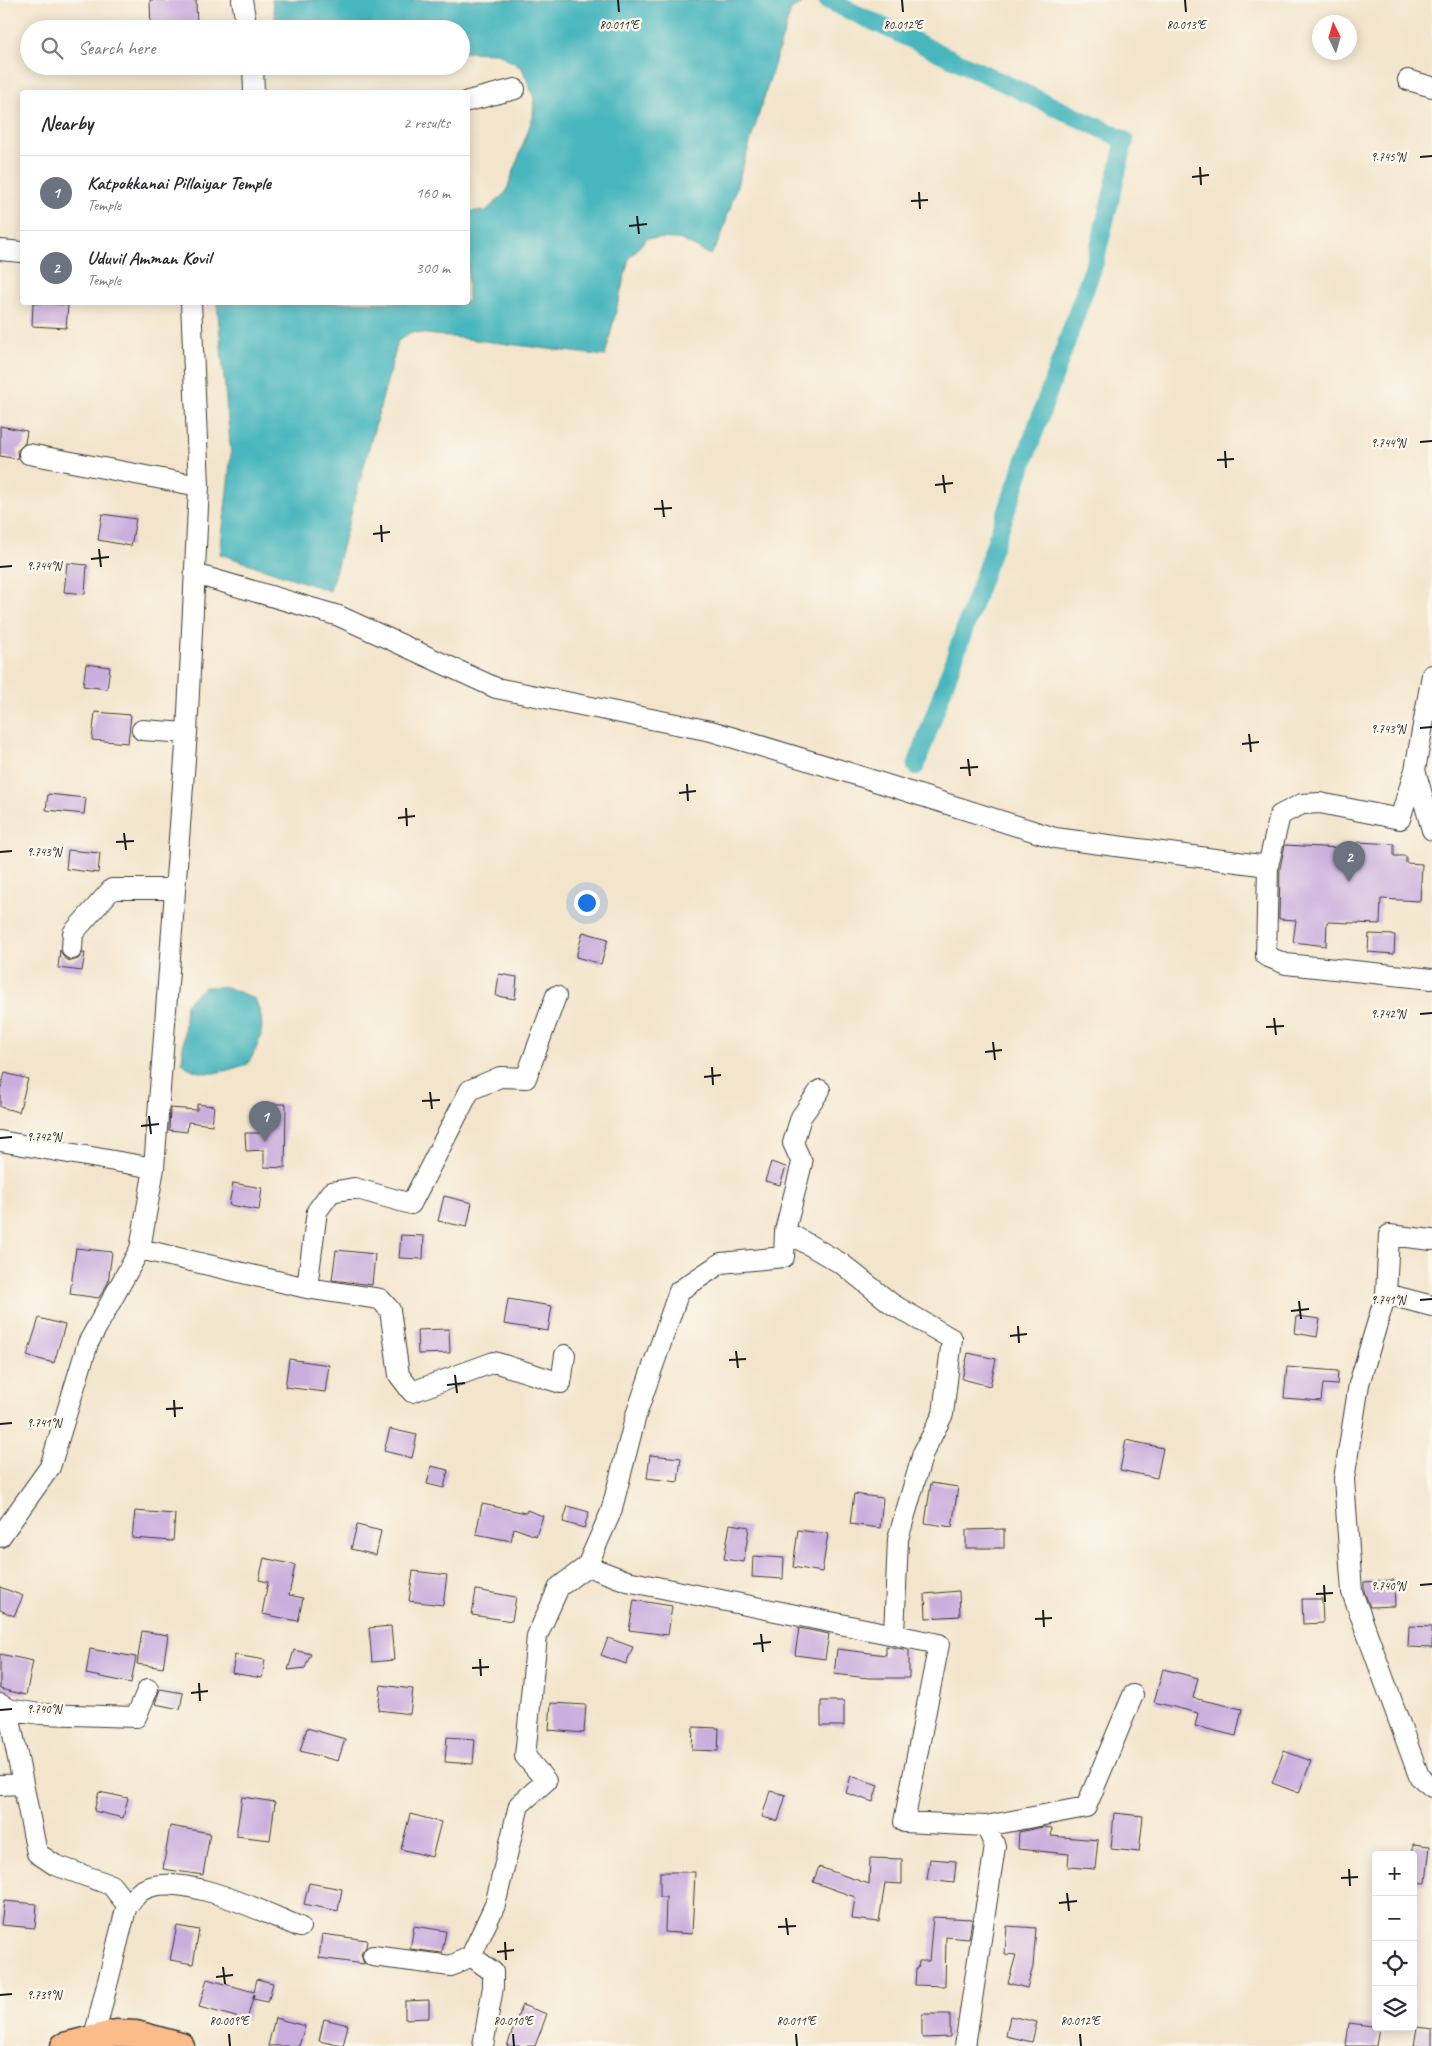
<!DOCTYPE html>
<html lang="en">
<head>
<meta charset="utf-8">
<style>
  :root { --surface:#fff; --page:#f7f7f7; --text:#2b2b33; --muted:#7c7c81; --line:#e1e1e2; --accent:#ea580c }
  body { margin:0; font-family:Caveat,sans-serif; background:var(--page); color:var(--text) }
  .controls { position:absolute; right:15px; bottom:15px; display:grid; overflow:hidden; border-radius:5px; box-shadow:0 2px 12px #0003 }
  .controls button { width:45px; height:45px; display:grid; place-items:center; padding:0; border:0; border-bottom:1px solid var(--line); background:var(--surface); color:var(--text); font:25px sans-serif }
  .compass { position:absolute; left:1312px; top:15px; width:45px; height:45px; border-radius:50%; background:var(--surface); box-shadow:0 2px 12px #0003; rotate:355deg }
  .you { position:absolute; left:586px; top:902px; width:18px; height:18px; margin:-12px; border:4px solid #fff; border-radius:50%; background:#1a73e8; box-shadow:0 0 0 8px #1a73e833 }
  .badge { display:grid; place-items:center; width:32px; height:32px; border-radius:50%; background:var(--accent); color:#fff; font-size:16px; font-weight:700 }
  .pin { position:absolute; translate:-50% -41px; filter:drop-shadow(0 1px 2px #0008) }
  .pin::after { content:''; position:absolute; top:26px; width:18px; height:15px; background:inherit; clip-path:polygon(0 0,100% 0,50% 100%) }
  .list { margin:0; padding:0; list-style:none }
  h2 { display:flex; justify-content:space-between; align-items:center; height:65px; margin:0; padding:0 20px; font-size:21px }
  h2 small { font-size:16px; font-weight:400; color:var(--muted) }
  .list li { display:grid; grid-template-columns:32px 1fr auto; gap:15px; align-items:center; box-sizing:border-box; height:75px; padding:0 20px; border-top:1px solid var(--line) }
  .list b { display:block; font-size:19px; white-space:nowrap }
  .list p { margin:0; font-size:16px; white-space:nowrap; color:var(--muted) }
  .list em { font-size:16px; font-style:normal; color:var(--muted) }
  .icon { flex:none; width:28px; height:28px; fill:none; stroke:currentColor; stroke-width:2; stroke-linecap:round; stroke-linejoin:round }
  .map { position:relative; flex:none; width:1432px; height:2046px; overflow:hidden }
  .search { position:absolute; background:var(--surface); box-shadow:0 2px 12px #0003; left:20px; top:20px; width:450px; height:55px; display:flex; align-items:center; gap:12px; box-sizing:border-box; padding:0 18px; border-radius:28px; color:var(--muted); font-size:19px }
  .panel { position:absolute; background:var(--surface); box-shadow:0 2px 12px #0003; left:20px; top:90px; width:450px; height:215px; border-radius:5px }
  .map>svg:first-child { display:block }
</style>
</head>
<body>
<div class="map">
<svg width="1432" height="2046" viewBox="0 0 1432 2046">
  <rect width="100%" height="100%" fill="#fbf7ec"/>
  <filter id="ink" filterUnits="userSpaceOnUse"><feTurbulence type="fractalNoise" baseFrequency=".02" numOctaves="2"/><feDisplacementMap in="SourceGraphic" scale="10" xChannelSelector="R" yChannelSelector="G"/><feConvolveMatrix kernelMatrix="1 2 1 2 8 2 1 2 1" color-interpolation-filters="sRGB"/></filter>
  <filter id="wash" filterUnits="userSpaceOnUse"><feTurbulence type="fractalNoise" baseFrequency=".0096" numOctaves="4" result="noise"/><feDisplacementMap in="SourceGraphic" scale="20" xChannelSelector="R" yChannelSelector="G"/><feGaussianBlur stdDeviation="1.12" result="paint"/><feColorMatrix in="noise" values="0 0 0 0 0 0 0 0 0 0 0 0 0 0 0 0 0 1.4 0 .05"/><feComposite in="paint" operator="in"/></filter>
  <g filter="url(#wash)">
    <rect width="100%" height="100%" fill="#f3e5cc"/>
    <path fill="#46b6bd" stroke="#31696c" d="M 272,0 L 808,0 L 791,10 L 721,237 L 711,255 L 679,239 L 647,238 L 629,258 L 605,356 L 411,332 L 398,341 L 330,591 L 220,554 L 231,454 L 217,303 L 468,302 L 468,211 L 486,211 L 506,192 L 533,117 L 534,98 L 522,68 L 497,53 L 461,52 L 461,29 L 277,29 Z
      M 204,987 L 227,987 L 255,999 C 267,1026 262,1039 248,1064 C 223,1071 204,1081 182,1063 L 186,1004 Z"/>
    <g fill="none" stroke-linecap="round" stroke-linejoin="round">
      <path stroke="#46b6bd" stroke-width="18" d="M 827,0 L 1125,140 L 1095,262 L 916,766"/>
    </g>
    <g id="blocks">
      <path fill="#caaede" d="M 150,0 L 196,0 L 197,28 L 151,29 Z
        M 33,303 L 68,305 L 66,328 L 32,326 Z
        M 0,426 L 27,431 L 25,443 L 17,451 L 18,459 L 0,456 Z
        M 102,514 L 136,519 L 131,546 L 98,540 Z
        M 67,563 L 87,565 L 85,594 L 64,592 Z
        M 86,664 L 110,667 L 107,689 L 83,686 Z
        M 95,712 L 131,715 L 128,743 L 92,740 Z
        M 48,794 L 86,798 L 84,814 L 46,810 Z
        M 1358,842 L 1394,844 L 1394,856 L 1406,856 L 1406,863 L 1422,864 L 1420,901 L 1381,899 L 1380,924 L 1327,922 L 1326,946 L 1293,942 L 1296,920 L 1279,919 L 1280,868 L 1285,845 L 1357,849 Z
        M 68,850 L 100,853 L 98,873 L 66,869 Z
        M 583,932 L 608,939 L 601,964 L 576,957 Z
        M 1369,934 L 1395,935 L 1394,954 L 1368,952 Z
        M 60,950 L 65,959 L 71,961 L 78,959 L 83,953 L 85,953 L 82,971 L 58,968 Z
        M 499,974 L 517,977 L 515,999 L 496,996 Z
        M 5,1073 L 28,1079 L 19,1112 L 0,1107 L 0,1090 Z
        M 197,1104 L 214,1106 L 212,1125 L 188,1122 L 187,1132 L 169,1130 L 170,1108 L 197,1110 Z
        M 264,1104 L 286,1104 L 285,1168 L 264,1167 L 264,1150 L 246,1151 L 245,1133 L 264,1133 Z
        M 771,1162 L 786,1167 L 780,1185 L 765,1181 Z
        M 233,1183 L 262,1188 L 259,1210 L 229,1205 Z
        M 444,1196 L 472,1203 L 467,1227 L 438,1221 Z
        M 401,1235 L 424,1236 L 423,1259 L 399,1258 Z
        M 76,1248 L 112,1252 L 108,1283 L 99,1298 L 70,1294 Z
        M 336,1250 L 375,1254 L 372,1285 L 332,1280 Z
        M 508,1299 L 552,1306 L 548,1331 L 504,1324 Z
        M 1297,1316 L 1320,1319 L 1317,1337 L 1295,1333 Z
        M 39,1318 L 65,1325 L 54,1363 L 27,1356 Z
        M 449,1329 L 450,1353 L 418,1354 L 417,1330 Z
        M 968,1353 L 996,1359 L 990,1386 L 962,1379 Z
        M 289,1359 L 329,1365 L 325,1392 L 285,1387 Z
        M 1287,1367 L 1338,1371 L 1337,1385 L 1323,1384 L 1321,1401 L 1284,1398 Z
        M 390,1429 L 417,1435 L 412,1458 L 384,1451 Z
        M 1126,1440 L 1163,1448 L 1157,1478 L 1120,1470 Z
        M 650,1455 L 681,1458 L 678,1482 L 647,1478 Z
        M 431,1466 L 448,1470 L 444,1488 L 427,1484 Z
        M 931,1483 L 958,1487 L 952,1527 L 925,1523 Z
        M 854,1494 L 883,1498 L 880,1528 L 850,1524 Z
        M 482,1504 L 526,1513 L 527,1510 L 543,1516 L 536,1536 L 514,1528 L 511,1541 L 476,1534 Z
        M 568,1506 L 589,1512 L 584,1528 L 563,1522 Z
        M 135,1511 L 175,1514 L 173,1541 L 132,1538 Z
        M 730,1524 L 749,1527 L 744,1562 L 724,1559 Z
        M 357,1525 L 381,1531 L 376,1555 L 351,1549 Z
        M 1004,1529 L 1004,1548 L 966,1548 L 966,1530 Z
        M 798,1530 L 828,1534 L 822,1572 L 793,1567 Z
        M 753,1556 L 784,1558 L 783,1579 L 752,1577 Z
        M 264,1558 L 295,1565 L 289,1595 L 303,1598 L 298,1621 L 262,1614 L 268,1582 L 259,1580 Z
        M 413,1571 L 447,1575 L 443,1605 L 409,1601 Z
        M 1394,1580 L 1395,1606 L 1370,1607 L 1364,1591 L 1364,1582 Z
        M 0,1587 L 23,1596 L 14,1616 L 0,1610 Z
        M 476,1590 L 516,1597 L 512,1621 L 472,1615 Z
        M 959,1591 L 960,1616 L 926,1618 L 925,1594 Z
        M 1302,1599 L 1322,1599 L 1323,1623 L 1303,1624 Z
        M 634,1600 L 672,1606 L 668,1635 L 629,1630 Z
        M 391,1626 L 394,1660 L 372,1662 L 369,1628 Z
        M 1409,1626 L 1432,1627 L 1432,1648 L 1408,1647 Z
        M 799,1628 L 829,1634 L 825,1659 L 795,1655 Z
        M 142,1631 L 168,1635 L 163,1668 L 137,1664 Z
        M 608,1638 L 633,1647 L 626,1664 L 601,1655 Z
        M 886,1646 L 909,1650 L 909,1678 L 868,1678 L 834,1674 L 837,1649 L 886,1655 Z
        M 90,1649 L 136,1657 L 131,1683 L 86,1674 Z
        M 294,1650 L 311,1654 L 305,1668 L 288,1670 Z
        M 0,1654 L 33,1661 L 26,1695 L 0,1689 Z
        M 235,1655 L 265,1660 L 262,1678 L 232,1673 Z
        M 1163,1669 L 1198,1678 L 1193,1698 L 1242,1709 L 1236,1736 L 1195,1726 L 1198,1713 L 1154,1702 Z
        M 381,1685 L 413,1689 L 410,1714 L 378,1710 Z
        M 160,1689 L 183,1693 L 180,1709 L 155,1704 Z
        M 821,1701 L 844,1701 L 844,1726 L 821,1726 Z
        M 551,1703 L 586,1705 L 584,1733 L 549,1730 Z
        M 693,1727 L 719,1728 L 718,1751 L 692,1750 Z
        M 307,1728 L 345,1739 L 338,1761 L 300,1751 Z
        M 447,1737 L 475,1739 L 473,1764 L 445,1762 Z
        M 1284,1751 L 1311,1761 L 1299,1793 L 1272,1783 Z
        M 851,1776 L 878,1785 L 873,1802 L 846,1793 Z
        M 770,1791 L 786,1795 L 778,1821 L 762,1817 Z
        M 99,1792 L 128,1798 L 123,1818 L 94,1811 Z
        M 242,1797 L 275,1802 L 270,1840 L 236,1836 Z
        M 1114,1813 L 1143,1816 L 1139,1852 L 1111,1849 Z
        M 410,1814 L 441,1822 L 432,1857 L 401,1849 Z
        M 170,1826 L 210,1833 L 203,1875 L 163,1869 Z
        M 1043,1827 L 1052,1828 L 1051,1836 L 1098,1840 L 1095,1869 L 1068,1867 L 1069,1854 L 1018,1849 L 1019,1832 Z
        M 1413,1844 L 1430,1846 L 1426,1883 L 1413,1882 Z
        M 870,1858 L 902,1859 L 902,1884 L 885,1883 L 879,1922 L 852,1919 L 855,1897 L 813,1882 L 819,1867 L 869,1884 Z
        M 930,1859 L 956,1861 L 954,1883 L 927,1880 Z
        M 660,1872 L 695,1872 L 692,1934 L 665,1932 L 666,1897 L 660,1897 Z
        M 309,1883 L 342,1889 L 338,1911 L 304,1904 Z
        M 4,1901 L 37,1904 L 35,1928 L 1,1925 Z
        M 933,1917 L 972,1919 L 969,1939 L 946,1937 L 945,1986 L 915,1985 L 916,1969 L 918,1969 L 919,1961 L 929,1961 Z
        M 177,1926 L 199,1930 L 193,1964 L 170,1960 Z
        M 414,1926 L 446,1931 L 442,1953 L 410,1949 Z
        M 1007,1926 L 1036,1928 L 1033,1967 L 1027,1988 L 1008,1983 L 1016,1955 L 1005,1954 Z
        M 322,1934 L 367,1940 L 366,1947 L 361,1954 L 364,1964 L 319,1958 Z
        M 207,1979 L 254,1992 L 257,1979 L 273,1983 L 268,2002 L 253,1999 L 254,1994 L 247,2020 L 199,2007 Z
        M 429,2000 L 429,2018 L 405,2019 L 405,2001 Z
        M 522,2005 L 547,2014 L 535,2046 L 507,2046 Z
        M 922,2014 L 950,2014 L 950,2037 L 922,2038 Z
        M 1010,2016 L 1037,2022 L 1032,2042 L 1006,2036 Z
        M 275,2018 L 305,2026 L 299,2046 L 268,2046 Z
        M 324,2019 L 348,2025 L 343,2046 L 319,2041 Z
        M 1349,2023 L 1379,2027 L 1376,2046 L 1346,2046 Z
        M 1417,2027 L 1432,2029 L 1432,2046 L 1414,2046 Z"/>
    </g>
  </g>
  <g filter="url(#ink)">
    <use href="#blocks" fill-opacity="0" stroke="#3c3a36" stroke-width="1"/>
    <g fill="none" stroke-linecap="round" stroke-linejoin="round">
      <g stroke="#3c3a36" stroke-width="22">
        <path id="minor" d="M 242,0 L 247,29
          M 253,66 L 254,92
          M 1408,80 L 1432,87
          M 468,101 L 515,89
          M 0,250 L 22,252
          M 29,454 L 199,486
          M 195,574 L 339,616 L 496,688 L 711,731 L 840,770 L 1055,838 L 1268,866 L 1266,956 L 1286,964 L 1432,979
          M 142,730 L 187,733
          M 1415,770 L 1432,675
          M 1268,866 L 1280,815 L 1302,804 L 1320,803 L 1400,819 L 1415,770 L 1432,830
          M 72,949 L 73,933 L 112,889 L 175,889
          M 0,1141 L 154,1168
          M 785,1231 L 842,1264 L 892,1304 L 952,1339 L 943,1414 L 923,1453 L 898,1539 L 894,1635
          M 1432,1240 L 1389,1235 L 1386,1294 L 1359,1384 L 1344,1479 L 1352,1592 L 1419,1776 L 1432,1787
          M 140,1249 L 307,1288 L 317,1211 L 331,1192 L 354,1188 L 411,1204 L 470,1090 L 500,1077 L 526,1078 L 556,996
          M 307,1288 L 380,1299 L 390,1310 L 399,1375 L 412,1392 L 494,1362 L 561,1383 L 565,1355
          M 1386,1294 L 1432,1306
          M 0,1537 L 50,1467 L 88,1343 L 140,1249 L 154,1168 L 187,733 L 199,486 L 191,302
          M 587,1566 L 611,1512 L 636,1415 L 679,1291 L 721,1263 L 784,1257 L 785,1231 L 802,1163 L 793,1143 L 801,1117 L 820,1090
          M 0,1704 L 8,1709 L 37,1853 L 55,1865 L 111,1885 L 127,1905 L 94,2037 L 88,2046
          M 8,1709 L 40,1714 L 136,1717 L 148,1689
          M 0,1785 L 22,1784
          M 127,1905 C 132,1901 136,1895 141,1891 C 176,1868 265,1913 300,1927
          M 373,1956 L 451,1966 L 471,1956 L 493,1972 L 493,1987 L 483,2046
          M 471,1956 L 495,1905 L 519,1805 L 546,1781 L 525,1756 L 537,1636 L 559,1587 L 587,1566 L 627,1581 L 939,1644 L 904,1822 L 986,1826 L 1086,1807 L 1133,1695
          M 965,2046 L 995,1846 L 986,1826"/>
      </g>
      <g stroke="#3c3a36" stroke-width="29">
        <path id="major" d="M 64,2046 L 116,2033 L 136,2034 L 181,2046"/>
      </g>
      <use href="#minor" stroke="#fff" stroke-width="20"/>
      <use href="#major" stroke="#fabb8b" stroke-width="26"/>
    </g>
  </g>
  <path fill="none" stroke="#1c1c1c" stroke-width="2" d="M 618,0 L 619,12M 902,0 L 903,12M 1185,0 L 1186,12M 1420,157 L 1432,156M 1200,167 L 1201,185M 1192,177 L 1209,175M 919,192 L 920,209M 911,201 L 928,200M 637,216 L 639,234M 629,226 L 647,224M 1420,442 L 1432,441M 1225,451 L 1226,468M 1217,460 L 1234,459M 943,475 L 945,493M 935,485 L 953,483M 662,500 L 664,517M 654,509 L 672,508M 381,525 L 382,542M 373,534 L 390,532M 99,549 L 101,567M 91,559 L 109,557M 0,567 L 12,566M 1420,728 L 1432,727M 1249,734 L 1251,752M 1242,744 L 1259,742M 968,759 L 970,776M 960,768 L 978,767M 687,784 L 688,801M 679,793 L 696,791M 406,808 L 407,826M 398,818 L 415,816M 124,833 L 126,850M 116,842 L 134,841M 0,852 L 12,851M 1420,1014 L 1432,1013M 1274,1018 L 1276,1035M 1266,1027 L 1284,1026M 993,1042 L 995,1060M 985,1052 L 1002,1050M 712,1067 L 713,1085M 704,1077 L 721,1075M 430,1092 L 432,1109M 422,1101 L 440,1100M 149,1116 L 151,1134M 141,1126 L 159,1124M 0,1138 L 12,1137M 1420,1300 L 1432,1299M 1299,1301 L 1301,1319M 1291,1311 L 1309,1309M 1018,1326 L 1019,1343M 1010,1336 L 1027,1334M 736,1351 L 738,1368M 729,1360 L 746,1359M 455,1375 L 457,1393M 447,1385 L 465,1383M 174,1400 L 175,1417M 166,1409 L 183,1408M 0,1424 L 12,1423M 1324,1585 L 1325,1602M 1420,1585 L 1432,1584M 1316,1594 L 1333,1593M 1043,1610 L 1044,1627M 1035,1619 L 1052,1618M 761,1634 L 763,1652M 753,1644 L 771,1642M 480,1659 L 481,1676M 472,1668 L 489,1667M 199,1683 L 200,1701M 191,1693 L 208,1691M 0,1710 L 12,1709M 1349,1869 L 1350,1886M 1341,1878 L 1358,1877M 1067,1893 L 1069,1911M 1059,1903 L 1077,1901M 786,1918 L 788,1935M 778,1927 L 796,1926M 505,1942 L 506,1960M 497,1952 L 514,1950M 223,1967 L 225,1984M 216,1977 L 233,1975M 0,1995 L 12,1994M 229,2034 L 230,2046M 513,2034 L 514,2046M 796,2034 L 797,2046M 1080,2034 L 1081,2046"/>
  <g font-size="12" text-anchor="middle" fill="#1c1c1c" stroke="#fbf7ec" stroke-width="5" stroke-linejoin="round" paint-order="stroke">
    <text x="619" y="29">80.011°E</text>
    <text x="903" y="29">80.012°E</text>
    <text x="1186" y="29">80.013°E</text>
    <text x="1388" y="161">9.745°N</text>
    <text x="1388" y="447">9.744°N</text>
    <text x="44" y="570">9.744°N</text>
    <text x="1388" y="733">9.743°N</text>
    <text x="44" y="856">9.743°N</text>
    <text x="1388" y="1018">9.742°N</text>
    <text x="44" y="1141">9.742°N</text>
    <text x="1388" y="1304">9.741°N</text>
    <text x="44" y="1427">9.741°N</text>
    <text x="1388" y="1590">9.740°N</text>
    <text x="44" y="1713">9.740°N</text>
    <text x="44" y="1999">9.739°N</text>
    <text x="229" y="2025">80.009°E</text>
    <text x="513" y="2025">80.010°E</text>
    <text x="796" y="2025">80.011°E</text>
    <text x="1080" y="2025">80.012°E</text>
  </g>
</svg>
<div class="controls">
<button>+</button>
<button>−</button>
<button><svg class="icon" aria-label="locate" viewBox="0 0 24 24"><circle cx="12" cy="12" r="6"/><path d="M12 2v4M12 18v4M2 12h4M18 12h4"/></svg></button>
<button><svg class="icon" aria-label="layers" viewBox="0 0 24 24"><path d="M12 4l9 5-9 5-9-5zM3 14l9 5 9-5"/></svg></button>
</div>
<svg class="compass" viewBox="-18 -18 36 36"><path d="M0-13l5 13h-10z" fill="#e53935"/><path d="M0 13l5-13h-10z" fill="#7c7c81"/></svg>
<div class="you"></div>
<div class="pin badge" style="left:265px;top:1142px;background:#6b7280">1</div>
<div class="pin badge" style="left:1349px;top:882px;background:#6b7280">2</div>
<div class="search"><svg class="icon" aria-label="search" viewBox="0 0 24 24"><circle cx="10" cy="10" r="6"/><path d="M15 15l6 6"/></svg>Search here</div>
<section class="panel">
<h2>Nearby<small>2 results</small></h2>
<ul class="list">
<li><span class="badge" style="background:#6b7280">1</span><div><b>Katpokkanai Pillaiyar Temple</b><p>Temple</p></div><em>160 m</em></li>
<li><span class="badge" style="background:#6b7280">2</span><div><b>Uduvil Amman Kovil</b><p>Temple</p></div><em>300 m</em></li>
</ul>
</section>
</div>
</body>
</html>
